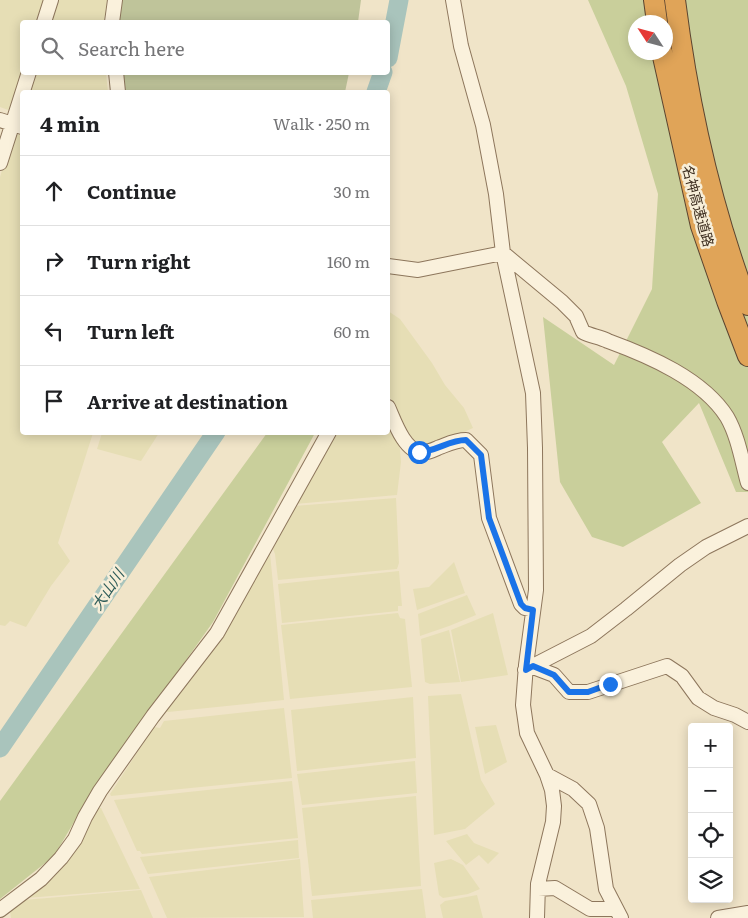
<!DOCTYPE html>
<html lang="en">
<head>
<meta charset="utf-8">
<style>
  :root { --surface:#fff; --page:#f6f6f6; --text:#202124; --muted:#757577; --line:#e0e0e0 }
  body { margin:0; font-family:Literata,"Noto Sans JP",serif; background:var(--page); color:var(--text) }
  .controls { position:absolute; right:15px; bottom:15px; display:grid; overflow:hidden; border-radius:5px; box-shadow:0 2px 12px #0003 }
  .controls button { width:45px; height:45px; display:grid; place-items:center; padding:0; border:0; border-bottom:1px solid var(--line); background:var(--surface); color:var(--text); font:25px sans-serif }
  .compass { position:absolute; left:628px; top:15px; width:45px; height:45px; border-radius:50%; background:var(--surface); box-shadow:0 2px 12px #0003; rotate:306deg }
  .stop { position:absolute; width:15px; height:15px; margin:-11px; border:4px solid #1a73e8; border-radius:50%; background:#fff }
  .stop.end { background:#1a73e8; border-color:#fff; box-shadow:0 1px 5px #0008 }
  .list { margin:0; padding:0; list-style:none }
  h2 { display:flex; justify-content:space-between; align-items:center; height:65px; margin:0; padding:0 20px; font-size:21px }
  h2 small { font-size:16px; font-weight:400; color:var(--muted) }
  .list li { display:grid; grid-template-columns:32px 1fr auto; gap:15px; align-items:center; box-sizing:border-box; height:70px; padding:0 20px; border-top:1px solid var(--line) }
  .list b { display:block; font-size:19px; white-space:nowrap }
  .list em { font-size:16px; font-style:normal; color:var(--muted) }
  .icon { flex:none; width:28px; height:28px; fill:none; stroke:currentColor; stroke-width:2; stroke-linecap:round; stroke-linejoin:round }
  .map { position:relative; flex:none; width:748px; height:918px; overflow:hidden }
  .search { position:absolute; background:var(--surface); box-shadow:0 2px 12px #0003; left:20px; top:20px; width:370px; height:55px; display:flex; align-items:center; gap:12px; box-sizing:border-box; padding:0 18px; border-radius:5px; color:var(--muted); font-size:19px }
  .panel { position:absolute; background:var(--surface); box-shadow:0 2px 12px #0003; left:20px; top:90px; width:370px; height:345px; border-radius:5px }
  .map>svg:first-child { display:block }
</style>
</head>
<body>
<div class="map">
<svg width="748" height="918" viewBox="0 0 748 918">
  <rect width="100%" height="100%" fill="#f0e4c8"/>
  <path fill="#e6deb5" d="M 0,0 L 46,0 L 39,22 L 22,22 L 22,72 L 11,111 L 0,107 Z
    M 57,0 L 107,0 L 104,22 L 50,22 Z
    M 34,73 L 106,73 L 108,92 L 28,92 Z
    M 20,133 L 22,134 L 22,432 L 93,433 L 58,543 L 70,561 L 51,586 L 26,627 L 10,621 L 5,626 L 0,625 L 0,177 L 11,140 Z
    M 388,311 L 400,319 L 432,363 L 445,385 L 464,408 L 473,428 L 425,450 L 409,438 L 388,393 Z
    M 388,417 L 399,438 L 401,462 L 397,495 L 295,504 L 335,433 L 388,432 Z
    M 102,433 L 102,432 L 159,433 L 141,461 L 97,449 Z
    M 396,498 L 399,563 L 397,569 L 278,580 L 275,554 L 273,549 L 294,506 Z
    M 270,553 L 284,700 L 168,712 L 164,711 Z
    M 454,562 L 465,593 L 417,610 L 413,589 L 429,587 Z
    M 399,571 L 402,606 L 398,606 L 398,611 L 282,623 L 278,584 Z
    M 467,595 L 476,615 L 449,626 L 420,636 L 418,614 Z
    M 398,613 L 400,618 L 405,619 L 412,687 L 290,699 L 281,625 Z
    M 493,613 L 508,675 L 461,682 L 451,630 Z
    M 449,630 L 460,682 L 430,684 L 425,682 L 421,639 Z
    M 461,694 L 481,780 L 495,804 L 465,829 L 434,835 L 428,696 Z
    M 413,697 L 416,758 L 297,771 L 291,710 Z
    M 284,708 L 292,778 L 111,796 L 110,794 L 154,727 L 160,728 L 164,721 Z
    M 496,725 L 507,762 L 485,774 L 475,727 Z
    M 415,761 L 417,793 L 302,805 L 297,774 Z
    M 292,781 L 298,838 L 142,854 L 140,851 L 137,851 L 114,800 Z
    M 416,796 L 421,886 L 312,896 L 302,808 Z
    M 96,808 L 101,808 L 140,889 L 26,898 Z
    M 467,834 L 474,843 L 499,853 L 488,864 L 479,855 L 466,865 L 446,841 Z
    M 298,840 L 299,858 L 148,874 L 140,857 Z
    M 300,859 L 304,917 L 167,918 L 149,877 Z
    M 451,859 L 463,865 L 480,889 L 468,894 L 443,898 L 439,895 L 434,863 Z
    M 422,889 L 426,918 L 313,918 L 311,900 Z
    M 141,890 L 153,918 L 11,918 L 10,911 L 24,900 Z
    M 477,895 L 483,918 L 443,918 L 440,905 L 445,901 Z"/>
  <path fill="#c9cf9b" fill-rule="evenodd" d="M 588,0 L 748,0 L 748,492 L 736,492 L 699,403 L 662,442 L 701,503 L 623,547 L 592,537 L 560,482 L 543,317 L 614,365 L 652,289 L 658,194 L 626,86 ZM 636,22 L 666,22 L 666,52 L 636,52 Z
    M 267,433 L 315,433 L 213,622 L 87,800 L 54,856 L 0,899 L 0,801 Z"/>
  <path fill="#bfc49a" d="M 121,0 L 361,0 L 358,22 L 118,22 Z
    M 121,73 L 349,73 L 345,92 L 123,92 Z"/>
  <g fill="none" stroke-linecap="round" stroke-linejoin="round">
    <path stroke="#a9c4bc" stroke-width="19" d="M 388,58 L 399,0
      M 376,92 L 383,72
      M 0,748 L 216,432"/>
    <g stroke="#8d765c" stroke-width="16">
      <path id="minor" d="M 453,0 L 461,46 L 483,125 L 496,194 L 503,253 L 533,393 L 535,448 L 536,590 L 526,665 L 523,705 L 527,733 L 547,775 L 552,790 L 554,806 L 553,822 L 538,884 L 537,918
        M 44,22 L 51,0
        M 112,22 L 115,0
        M 116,72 L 118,92
        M 0,120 L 22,127
        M 0,163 L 29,72
        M 388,266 L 418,270 L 503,253 L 562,302 L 576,316 L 583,332 C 591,336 600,337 608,341 C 649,356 703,379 727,417 C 738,436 742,461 748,483
        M 388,407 C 394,420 404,451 421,452 C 428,453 433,450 440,447 C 448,444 456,440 466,440 L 481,455 L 489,518 L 521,604 L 525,608 L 533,610
        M 533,667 L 554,675 L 569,692 L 588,692 L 667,666 L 682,676 L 698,698 L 714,708 L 735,715 L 748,722
        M 525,670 L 591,636 L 626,609 L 680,565 L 706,547 L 748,526
        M 547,775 L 573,789 L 589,804 L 597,828 L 606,889 L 621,918
        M 538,889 L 555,888 L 590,909 L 615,909
        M 0,910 L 41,879 L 61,858 L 75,839 L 85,817 L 100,791 L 153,716 L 217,633 L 329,432
        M 718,918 L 748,913"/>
    </g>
    <g stroke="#5b4430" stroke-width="22">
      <path id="highway" d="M 654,0 L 657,22
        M 675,0 C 688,104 711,207 748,305
        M 662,52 L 701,226 L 727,301 L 748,356"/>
    </g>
    <use href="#minor" stroke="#faf1dc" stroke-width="14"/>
    <use href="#highway" stroke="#e0a458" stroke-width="20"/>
  </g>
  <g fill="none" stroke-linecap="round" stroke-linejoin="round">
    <path stroke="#1a73e8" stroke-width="6" d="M 419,452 C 435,452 449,440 466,440 L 481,455 L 489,518 L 521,604 L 525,608 L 533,610 L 526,670 L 533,666 L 554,675 L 569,692 L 588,692 L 610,684"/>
  </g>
  <g text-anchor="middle" stroke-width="5" stroke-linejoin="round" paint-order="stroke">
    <g font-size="14" fill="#3d2e20" stroke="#f7eed8">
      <text transform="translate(698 206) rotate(75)" y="5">名神高速道路</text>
    </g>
    <g font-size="15" font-style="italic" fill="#2f5d5a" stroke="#f7eed8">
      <text transform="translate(108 590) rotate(-56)" y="5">大山川</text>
    </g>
  </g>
</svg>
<div class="controls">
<button>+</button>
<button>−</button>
<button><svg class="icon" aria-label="locate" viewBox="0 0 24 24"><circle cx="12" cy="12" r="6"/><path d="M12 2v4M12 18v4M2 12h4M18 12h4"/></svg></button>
<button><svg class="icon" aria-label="layers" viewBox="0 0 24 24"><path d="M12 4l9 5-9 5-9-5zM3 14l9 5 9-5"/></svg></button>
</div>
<svg class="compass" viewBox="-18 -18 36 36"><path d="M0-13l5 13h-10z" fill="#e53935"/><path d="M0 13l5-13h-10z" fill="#757577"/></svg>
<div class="stop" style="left:419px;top:452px"></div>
<div class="stop end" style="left:610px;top:684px"></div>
<div class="search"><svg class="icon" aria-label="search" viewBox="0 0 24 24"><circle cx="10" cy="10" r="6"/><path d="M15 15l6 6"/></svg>Search here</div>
<section class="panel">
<h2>4 min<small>Walk · 250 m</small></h2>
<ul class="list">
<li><svg class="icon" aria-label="ahead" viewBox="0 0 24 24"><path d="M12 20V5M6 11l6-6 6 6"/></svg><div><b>Continue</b></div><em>30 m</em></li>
<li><svg class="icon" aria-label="right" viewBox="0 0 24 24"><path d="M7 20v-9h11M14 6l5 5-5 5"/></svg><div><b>Turn right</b></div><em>160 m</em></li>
<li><svg class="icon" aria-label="left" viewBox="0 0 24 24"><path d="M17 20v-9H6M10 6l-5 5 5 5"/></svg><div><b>Turn left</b></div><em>60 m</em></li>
<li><svg class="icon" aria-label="arrive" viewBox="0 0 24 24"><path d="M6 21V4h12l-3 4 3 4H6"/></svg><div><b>Arrive at destination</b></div></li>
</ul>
</section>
</div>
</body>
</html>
